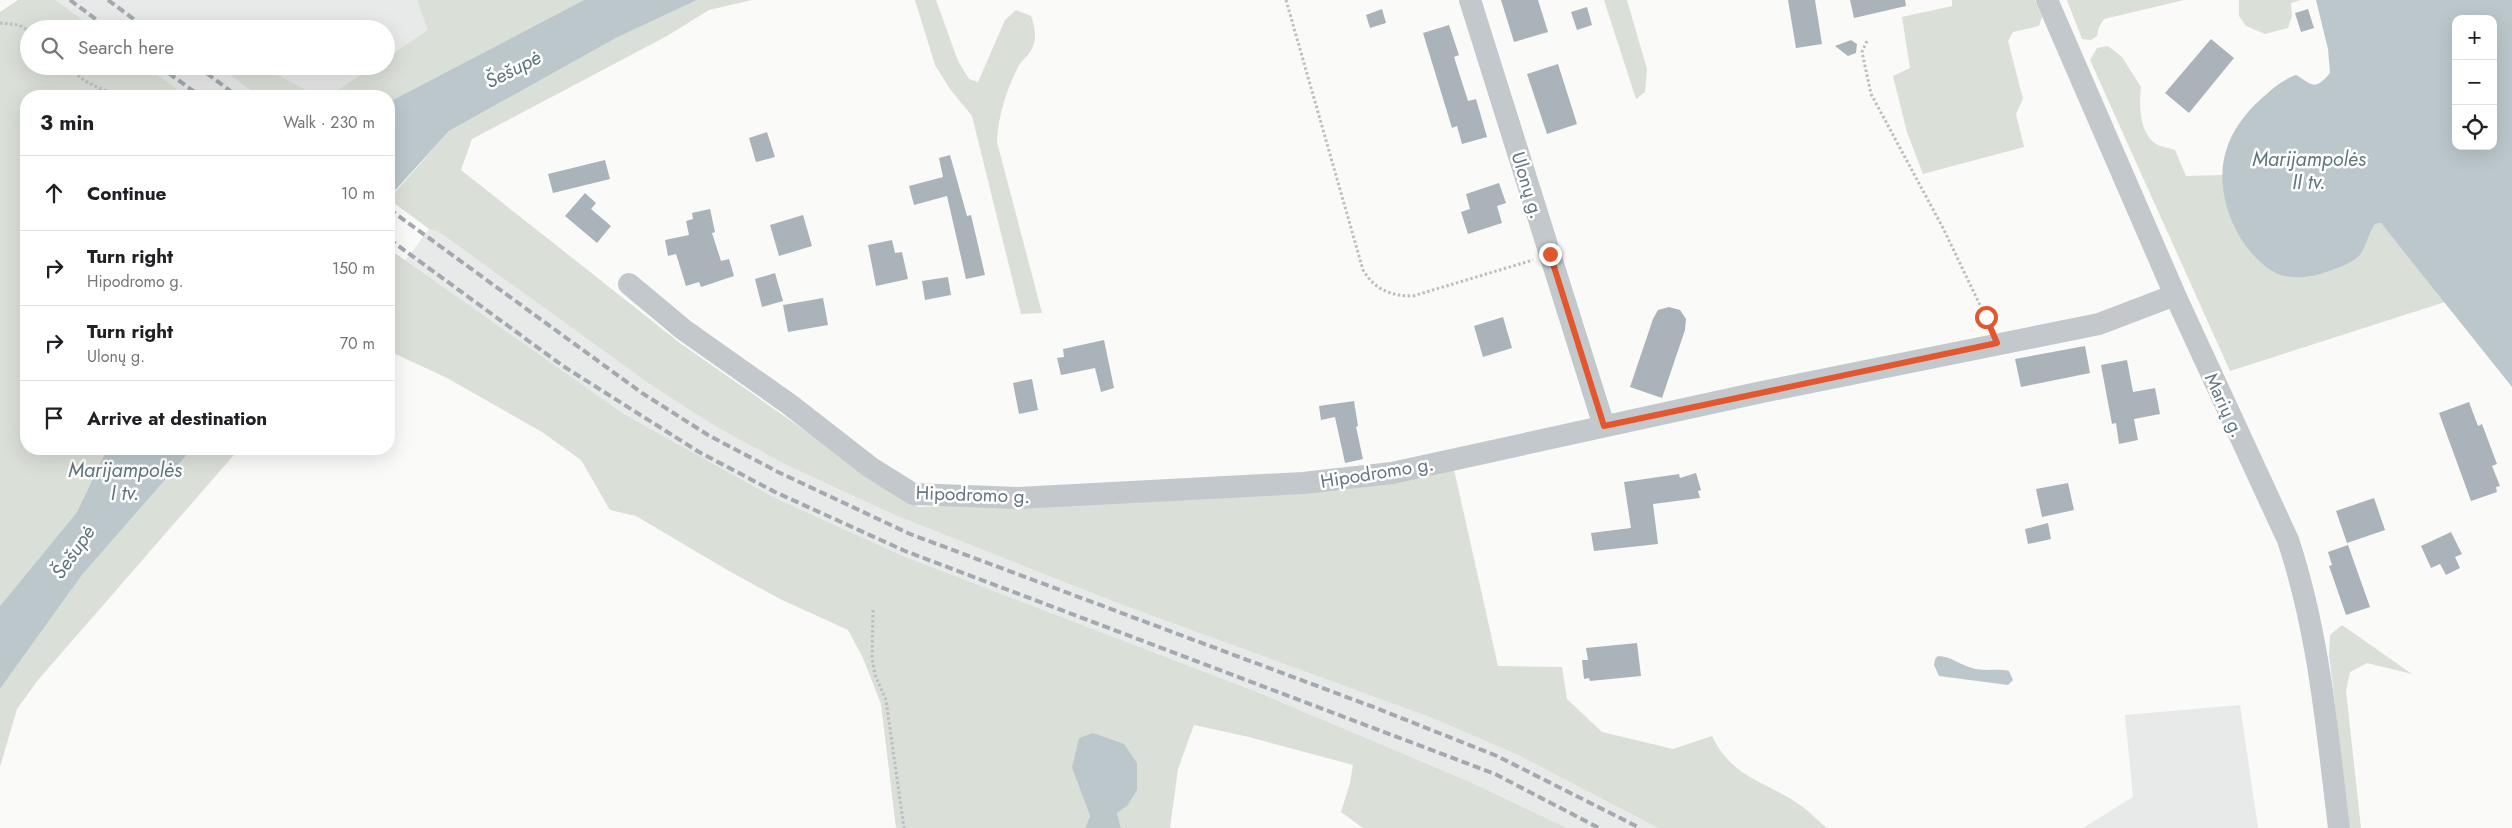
<!DOCTYPE html>
<html lang="en">
<head>
<meta charset="utf-8">
<style>
  :root { --surface:#fff; --page:#f2f2f2; --text:#202124; --muted:#757577; --line:#e0e0e0 }
  body { margin:0; font-family:Jost,sans-serif; background:var(--page); color:var(--text) }
  .controls { position:absolute; right:15px; top:15px; display:grid; overflow:hidden; border-radius:10px; box-shadow:0 5px 20px #0002 }
  .controls button { width:45px; height:45px; display:grid; place-items:center; padding:0; border:0; border-bottom:1px solid var(--line); background:var(--surface); color:var(--text); font:25px sans-serif }
  .stop { position:absolute; width:15px; height:15px; margin:-11px; border:4px solid #e4572e; border-radius:50%; background:#fff }
  .stop.end { background:#e4572e; border-color:#fff; box-shadow:0 1px 5px #0008 }
  .list { margin:0; padding:0; list-style:none }
  h2 { display:flex; justify-content:space-between; align-items:center; height:65px; margin:0; padding:0 20px; font-size:21px }
  h2 small { font-size:16px; font-weight:400; color:var(--muted) }
  .list li { display:grid; grid-template-columns:32px 1fr auto; gap:15px; align-items:center; box-sizing:border-box; height:75px; padding:0 20px; border-top:1px solid var(--line) }
  .list b { display:block; font-size:19px; white-space:nowrap }
  .list p { margin:0; font-size:16px; white-space:nowrap; color:var(--muted) }
  .list em { font-size:16px; font-style:normal; color:var(--muted) }
  .icon { flex:none; width:28px; height:28px; fill:none; stroke:currentColor; stroke-width:2; stroke-linecap:round; stroke-linejoin:round }
  .map { position:relative; flex:none; width:2512px; height:828px; overflow:hidden }
  .search { position:absolute; background:var(--surface); box-shadow:0 5px 20px #0002; left:20px; top:20px; width:375px; height:55px; display:flex; align-items:center; gap:12px; box-sizing:border-box; padding:0 18px; border-radius:28px; color:var(--muted); font-size:19px }
  .panel { position:absolute; background:var(--surface); box-shadow:0 5px 20px #0002; left:20px; top:90px; width:375px; height:365px; border-radius:20px }
  .map>svg:first-child { display:block }
</style>
</head>
<body>
<div class="map">
<svg width="2512" height="828" viewBox="0 0 2512 828">
  <rect width="100%" height="100%" fill="#fafaf8"/>
  <path fill="#e8e9e9" d="M 56,0 L 417,0 L 429,30 L 386,58 L 386,29 L 95,29 Z
    M 146,66 L 218,66 L 258,96 L 186,96 Z
    M 261,66 L 374,66 L 328,96 L 318,96 Z
    M 429,229 L 439,232 L 651,385 L 715,426 L 897,516 L 1115,602 L 1432,718 L 1518,755 L 1658,828 L 1567,828 L 1468,781 L 1257,692 L 903,556 L 773,497 L 624,414 L 405,261 Z
    M 2240,705 L 2258,828 L 2083,828 L 2133,797 L 2125,715 Z"/>
  <path fill="#dadfd7" d="M 18,0 L 56,0 L 95,29 L 29,29 L 29,66 L 146,66 L 186,96 L 26,96 L 26,449 L 107,449 L 77,512 L 0,606 L 0,12 Z
    M 417,0 L 584,0 L 389,102 L 389,96 L 328,96 L 374,66 L 386,66 L 386,58 L 428,30 Z
    M 697,0 L 752,0 L 709,10 L 667,36 L 472,139 L 461,170 L 680,343 L 890,490 L 919,507 L 1094,501 L 1453,465 L 1498,666 L 1562,667 L 1567,699 L 1602,732 L 1673,749 L 1712,736 C 1733,779 1764,780 1800,805 C 1810,812 1818,821 1827,828 L 1658,828 L 1518,755 L 1432,718 L 1115,602 L 897,516 L 785,464 L 715,426 L 651,385 L 439,232 L 429,229 L 389,199 L 449,131 L 616,38 Z
    M 915,0 L 936,0 L 958,61 L 969,79 L 978,82 L 1005,20 L 1016,10 L 1031,16 C 1035,27 1038,41 1030,52 C 1026,58 1020,62 1018,67 C 1006,91 998,116 997,142 L 1042,313 L 1021,314 L 972,116 L 950,89 L 935,65 Z
    M 1604,0 L 1627,0 L 1647,69 L 1645,92 L 1636,99 Z
    M 1952,0 L 2035,0 L 2042,17 L 2039,26 L 2013,32 L 2008,41 L 2023,99 L 2016,114 L 2024,147 L 1923,174 L 1907,132 L 1893,76 L 1910,68 L 1902,17 L 1952,6 Z
    M 2067,0 L 2184,0 L 2104,19 L 2099,27 L 2097,36 L 2091,40 L 2082,39 Z
    M 2239,0 L 2301,0 L 2291,3 L 2292,16 L 2288,28 L 2265,34 L 2246,26 L 2239,16 Z
    M 2108,46 L 2122,57 L 2141,87 C 2139,104 2139,133 2156,144 C 2161,147 2170,148 2175,150 L 2186,176 L 2223,175 L 2225,199 L 2273,272 C 2317,284 2328,268 2364,246 L 2368,233 L 2375,224 L 2381,223 L 2445,302 L 2230,371 L 2090,60 L 2097,48 Z
    M 218,66 L 261,66 L 318,96 L 258,96 Z
    M 389,249 L 624,414 L 773,497 L 903,556 L 1257,692 L 1468,781 L 1567,828 L 1363,828 L 1341,812 L 1350,783 L 1353,765 L 1249,737 L 1194,725 L 1178,769 L 1170,828 L 1121,828 L 1117,813 L 1127,806 L 1072,768 L 1090,816 L 1085,828 L 896,828 L 881,704 L 863,658 L 848,630 L 780,599 L 729,571 L 636,516 L 610,510 L 581,460 L 542,432 L 447,378 L 389,351 Z
    M 192,449 L 239,449 L 38,680 L 17,709 L 0,767 L 0,689 L 82,575 Z
    M 2342,625 L 2412,674 L 2367,663 L 2350,672 L 2346,691 L 2361,828 L 2350,828 L 2329,655 L 2330,635 Z"/>
  <path fill="#bbc7cb" fill-rule="evenodd" d="M 584,0 L 697,0 L 616,38 L 449,131 L 389,197 L 389,102 Z
    M 2316,0 L 2512,0 L 2512,387 L 2381,223 L 2375,224 C 2368,233 2366,249 2358,257 C 2348,265 2335,269 2323,273 C 2309,278 2286,280 2272,271 C 2236,248 2213,192 2226,151 C 2232,130 2246,112 2262,98 C 2272,89 2282,80 2296,75 C 2312,84 2314,92 2330,73 L 2328,49 ZM 2456,19 L 2493,19 L 2493,146 L 2456,146 Z
    M 107,449 L 192,449 L 82,575 L 0,689 L 0,606 L 77,512 Z
    M 1938,656 C 1951,656 1960,665 1972,668 C 1984,672 1997,668 2009,671 L 2013,680 L 2008,685 L 1939,676 L 1934,665 L 1935,659 Z
    M 1093,733 L 1124,744 L 1137,763 L 1137,790 L 1127,806 L 1117,813 L 1121,828 L 1085,828 L 1090,816 L 1072,768 L 1079,738 Z"/>
  <path fill="#aab3b9" d="M 1501,0 L 1538,0 L 1548,32 L 1514,42 Z
    M 1788,0 L 1815,0 L 1822,44 L 1796,48 Z
    M 1850,0 L 1905,0 L 1906,6 L 1854,18 Z
    M 1587,7 L 1592,25 L 1577,30 L 1571,12 Z
    M 1382,9 L 1386,23 L 1370,28 L 1366,15 Z
    M 2308,9 L 2314,28 L 2301,32 L 2295,13 Z
    M 1449,25 L 1459,55 L 1454,57 L 1468,101 L 1476,99 L 1487,137 L 1462,144 L 1457,126 L 1452,128 L 1423,33 Z
    M 2211,39 L 2234,58 L 2189,113 L 2165,93 Z
    M 1851,40 L 1857,44 L 1856,53 L 1848,56 L 1835,46 Z
    M 1558,64 L 1577,124 L 1547,134 L 1527,74 Z
    M 767,132 L 775,157 L 756,162 L 749,138 Z
    M 950,155 L 967,216 L 971,215 L 985,275 L 966,279 L 947,196 L 914,205 L 909,186 L 943,177 L 939,158 Z
    M 605,160 L 610,179 L 553,193 L 548,174 Z
    M 1499,183 L 1506,203 L 1497,206 L 1502,223 L 1468,234 L 1461,212 L 1470,209 L 1466,194 Z
    M 585,193 L 596,203 L 591,209 L 611,226 L 597,243 L 565,216 Z
    M 710,209 L 715,232 L 712,233 L 721,261 L 729,259 L 734,276 L 701,287 L 699,282 L 686,286 L 676,254 L 668,256 L 665,240 L 689,235 L 686,221 L 693,219 L 692,213 Z
    M 803,215 L 812,246 L 779,256 L 770,225 Z
    M 892,240 L 895,253 L 902,252 L 908,279 L 876,286 L 868,245 Z
    M 775,273 L 783,301 L 762,307 L 755,279 Z
    M 948,277 L 951,295 L 925,300 L 922,281 Z
    M 823,298 L 828,325 L 788,332 L 783,305 Z
    M 1669,307 L 1680,310 L 1686,319 L 1685,330 L 1662,398 L 1630,387 L 1653,319 L 1658,310 Z
    M 1503,317 L 1512,348 L 1483,357 L 1474,326 Z
    M 1104,340 L 1114,388 L 1101,392 L 1095,368 L 1061,375 L 1057,358 L 1064,357 L 1063,349 Z
    M 2085,346 L 2090,373 L 2021,387 L 2015,359 Z
    M 2127,360 L 2133,392 L 2155,388 L 2160,414 L 2134,419 L 2138,440 L 2119,444 L 2116,423 L 2112,424 L 2101,365 Z
    M 1032,379 L 1038,410 L 1019,414 L 1013,383 Z
    M 1354,401 L 1358,426 L 1356,427 L 1363,459 L 1345,463 L 1335,417 L 1321,420 L 1319,406 Z
    M 2469,402 L 2478,426 L 2482,424 L 2497,464 L 2492,466 L 2500,486 L 2496,487 L 2497,492 L 2471,501 L 2439,413 Z
    M 1696,473 L 1701,490 L 1698,491 L 1700,498 L 1653,504 L 1658,544 L 1594,551 L 1591,533 L 1631,528 L 1624,482 L 1679,474 L 1680,478 Z
    M 2068,483 L 2074,510 L 2042,517 L 2036,489 Z
    M 2374,498 L 2385,530 L 2347,543 L 2336,511 Z
    M 2048,523 L 2051,539 L 2028,544 L 2025,529 Z
    M 2451,532 L 2462,554 L 2455,557 L 2460,568 L 2446,575 L 2440,564 L 2431,568 L 2421,546 Z
    M 2348,545 L 2370,607 L 2346,615 L 2329,566 L 2332,565 L 2328,552 Z
    M 1637,643 L 1641,676 L 1590,681 L 1589,678 L 1584,679 L 1582,660 L 1588,660 L 1586,648 Z"/>
  <g fill="none" stroke-linecap="round" stroke-linejoin="round">
    <path stroke="#bbbfc2" stroke-width="3" stroke-dasharray="2.5 2.5" stroke-linecap="butt" d="M 1286,0 L 1363,270 C 1375,290 1391,296 1413,296 L 1533,260
      M 0,23 L 19,25 L 29,31
      M 1867,41 L 1862,52 L 1871,94 L 1943,228 L 1990,326
      M 66,66 L 85,81 L 116,96
      M 873,610 L 872,658 L 875,675 L 886,700 L 904,828"/>
    <path stroke="#c3c8cc" stroke-width="22" d="M 1470,0 L 1604,426
      M 2047,0 L 2175,295 L 2288,540 C 2319,633 2327,730 2339,828
      M 629,284 L 684,330 L 789,404 L 870,467 L 913,494 L 1018,498 L 1303,483 L 1392,473 L 1762,392 L 2099,324 L 2175,295"/>
    <path stroke="#a2aab0" stroke-width="4" stroke-dasharray="8 4" stroke-linecap="butt" d="M 70,0 L 109,29
      M 108,0 L 147,29
      M 159,66 L 200,96
      M 197,66 L 237,96
      M 389,209 L 642,393 L 708,435 L 778,472 L 910,534 L 1376,708 L 1497,756 L 1640,828
      M 389,239 L 563,366 L 699,452 L 775,492 L 905,551 L 1495,774 L 1599,828"/>
  </g>
  <g fill="none" stroke-linecap="round" stroke-linejoin="round">
    <path stroke="#e4572e" stroke-width="6" d="M 1550,254 L 1604,426 L 1997,343 L 1986,317"/>
  </g>
  <g text-anchor="middle" stroke-width="5" stroke-linejoin="round" paint-order="stroke">
    <g font-size="19" fill="#657683" stroke="#fff">
      <text transform="translate(1528 185) rotate(73)" y="7">Ulonų g.</text>
      <text transform="translate(2225 405) rotate(65)" y="7">Marių g.</text>
      <text transform="translate(1377 472) rotate(-9)" y="7">Hipodromo g.</text>
      <text transform="translate(973 494) rotate(2)" y="7">Hipodromo g.</text>
    </g>
    <g font-size="20" font-style="italic" fill="#60757c" stroke="#fff">
      <text transform="translate(513 69) rotate(-27)" y="7">Šešupė</text>
      <text x="2309" y="166">Marijampolės<tspan x="2309" dy="23">II tv.</tspan></text>
      <text x="125" y="477">Marijampolės<tspan x="125" dy="23">I tv.</tspan></text>
      <text transform="translate(73 552) rotate(-55)" y="7">Šešupė</text>
    </g>
  </g>
</svg>
<div class="controls">
<button>+</button>
<button>−</button>
<button><svg class="icon" aria-label="locate" viewBox="0 0 24 24"><circle cx="12" cy="12" r="6"/><path d="M12 2v4M12 18v4M2 12h4M18 12h4"/></svg></button>
</div>
<div class="stop" style="left:1986px;top:317px"></div>
<div class="stop end" style="left:1550px;top:254px"></div>
<div class="search"><svg class="icon" aria-label="search" viewBox="0 0 24 24"><circle cx="10" cy="10" r="6"/><path d="M15 15l6 6"/></svg>Search here</div>
<section class="panel">
<h2>3 min<small>Walk · 230 m</small></h2>
<ul class="list">
<li><svg class="icon" aria-label="ahead" viewBox="0 0 24 24"><path d="M12 20V5M6 11l6-6 6 6"/></svg><div><b>Continue</b></div><em>10 m</em></li>
<li><svg class="icon" aria-label="right" viewBox="0 0 24 24"><path d="M7 20v-9h11M14 6l5 5-5 5"/></svg><div><b>Turn right</b><p>Hipodromo g.</p></div><em>150 m</em></li>
<li><svg class="icon" aria-label="right" viewBox="0 0 24 24"><path d="M7 20v-9h11M14 6l5 5-5 5"/></svg><div><b>Turn right</b><p>Ulonų g.</p></div><em>70 m</em></li>
<li><svg class="icon" aria-label="arrive" viewBox="0 0 24 24"><path d="M6 21V4h12l-3 4 3 4H6"/></svg><div><b>Arrive at destination</b></div></li>
</ul>
</section>
</div>
</body>
</html>
